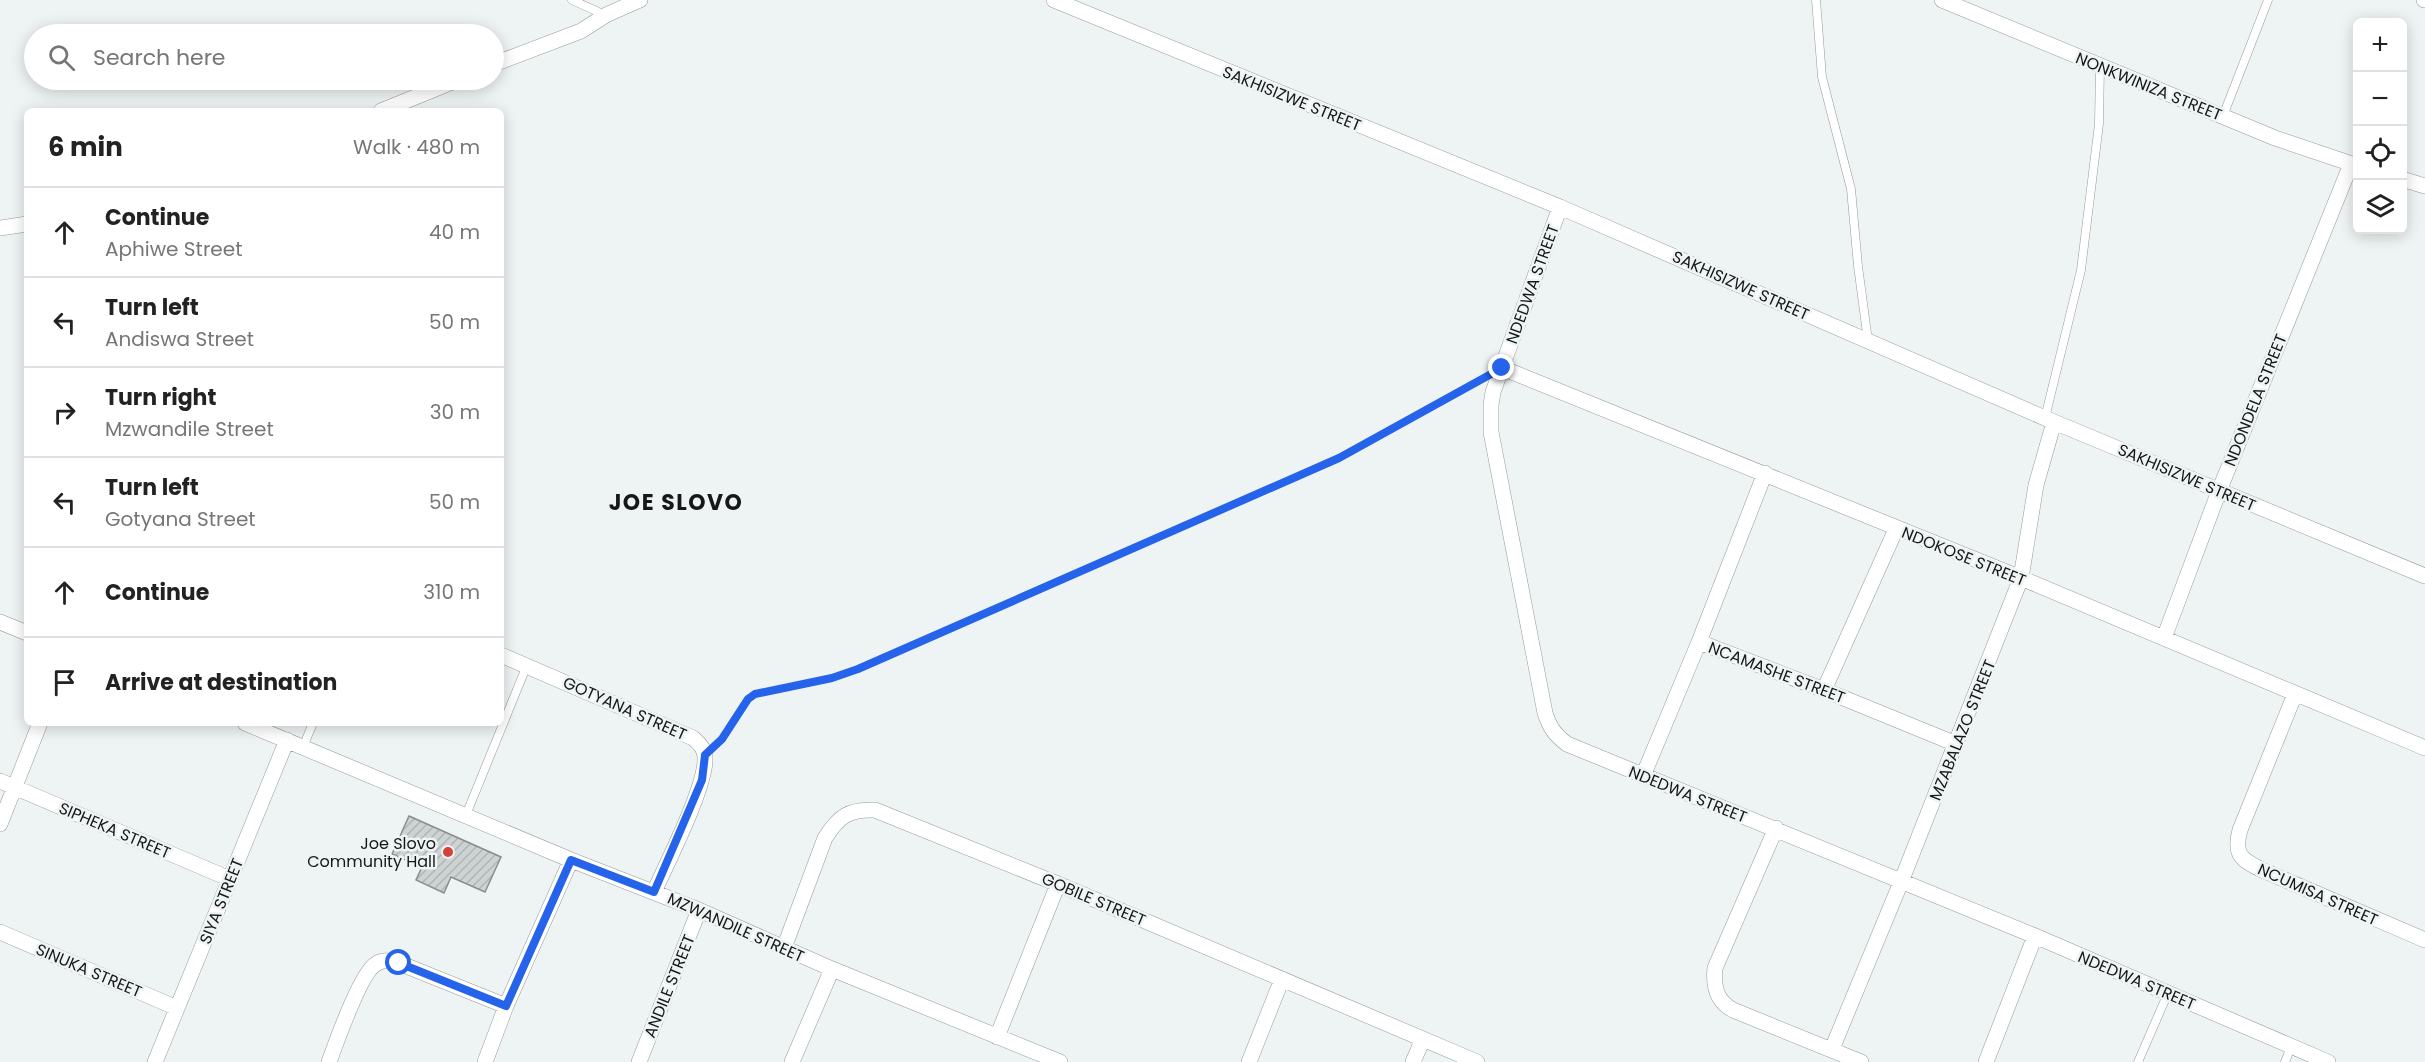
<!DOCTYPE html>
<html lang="en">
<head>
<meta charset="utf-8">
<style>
  :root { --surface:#fff; --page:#f6f6f6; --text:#222; --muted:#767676; --line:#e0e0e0 }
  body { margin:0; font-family:Poppins,sans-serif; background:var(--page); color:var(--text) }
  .controls { position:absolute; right:18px; top:18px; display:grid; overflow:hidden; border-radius:9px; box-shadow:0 3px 15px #0003 }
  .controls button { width:54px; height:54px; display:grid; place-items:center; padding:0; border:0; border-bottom:2px solid var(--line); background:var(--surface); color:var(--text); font:30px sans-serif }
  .stop { position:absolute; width:18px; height:18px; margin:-14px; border:4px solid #2563eb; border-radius:50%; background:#fff }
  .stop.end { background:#2563eb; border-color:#fff; box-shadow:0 2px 6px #0008 }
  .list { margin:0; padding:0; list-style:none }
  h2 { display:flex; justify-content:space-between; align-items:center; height:78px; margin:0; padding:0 24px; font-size:26px }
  h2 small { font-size:20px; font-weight:400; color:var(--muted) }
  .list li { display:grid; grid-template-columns:39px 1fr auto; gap:18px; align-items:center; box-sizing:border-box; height:90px; padding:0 24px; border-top:2px solid var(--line) }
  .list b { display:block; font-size:22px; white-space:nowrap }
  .list p { margin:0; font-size:20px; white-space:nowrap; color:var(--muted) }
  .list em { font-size:20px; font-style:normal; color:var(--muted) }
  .icon { flex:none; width:33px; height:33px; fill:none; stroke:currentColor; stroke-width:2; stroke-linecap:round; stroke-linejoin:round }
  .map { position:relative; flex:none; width:2425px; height:1062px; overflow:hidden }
  .search { position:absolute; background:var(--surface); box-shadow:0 3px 15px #0003; left:24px; top:24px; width:480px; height:66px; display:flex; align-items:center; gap:15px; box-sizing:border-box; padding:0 21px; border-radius:33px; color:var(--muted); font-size:22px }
  .panel { position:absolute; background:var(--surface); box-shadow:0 3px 15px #0003; left:24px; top:108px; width:480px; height:618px; border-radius:9px }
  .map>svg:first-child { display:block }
</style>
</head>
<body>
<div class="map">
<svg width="2425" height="1062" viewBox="0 0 2425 1062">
  <defs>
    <pattern id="building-hatch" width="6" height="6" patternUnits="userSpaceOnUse" patternTransform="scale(1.5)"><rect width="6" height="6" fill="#cdd2d3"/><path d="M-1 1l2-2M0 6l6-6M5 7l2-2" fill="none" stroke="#afb4b4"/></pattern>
  </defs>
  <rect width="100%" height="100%" fill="#eef3f4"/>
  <path fill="url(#building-hatch)" stroke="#898d8e" stroke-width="1.5" d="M 409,816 L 501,857 L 485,892 L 451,877 L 444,893 L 416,880 L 422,867 L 392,854 Z"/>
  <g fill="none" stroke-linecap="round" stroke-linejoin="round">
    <g stroke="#959a9a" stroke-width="9">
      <path id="service" d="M 572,0 L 605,15
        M 1816,0 L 1822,77 L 1851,189 L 1858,266 L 1868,341
        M 2223,116 L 2268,0
        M 2045,418 L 2081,270 L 2099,124 L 2100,65
        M 303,747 L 313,723
        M 466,815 L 527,665
        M 2138,1062 L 2168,993
        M 2285,1062 L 2291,1047"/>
    </g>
    <g stroke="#959a9a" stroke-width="16">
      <path id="minor" d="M 1054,0 L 1560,207 L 2054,422 L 2425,576
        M 1942,0 L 2275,138 L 2358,166
        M 2424,0 L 2425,0
        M 494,64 L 581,31 L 606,15 L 640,0
        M 381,111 L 457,80
        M 2402,179 L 2425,186
        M 1560,207 L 1493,392 L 1491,405 L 1491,432 L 1545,713 C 1550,728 1555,735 1567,744 L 2035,936 L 2328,1062
        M 0,228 L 27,224
        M 1502,368 L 2021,578 L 2425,748
        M 0,622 L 27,633
        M 2164,638 L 2219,491 L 2351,164
        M 1699,642 L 1765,473
        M 501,655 L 693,738 C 698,742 705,749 705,757 C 707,785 667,863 654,892
        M 1824,690 L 1896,529
        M 2295,694 L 2240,830 C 2233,855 2242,860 2262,870 L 2425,940
        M 245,723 L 571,860 L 699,910 L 832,969 L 1060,1062
        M 1643,776 L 1699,642 L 1824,690 L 1956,744
        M 0,781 L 230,879
        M 0,824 L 40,723
        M 1776,828 L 1715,968 C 1713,986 1716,1001 1733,1010 L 1861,1062
        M 0,932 L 177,1008
        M 784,948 L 825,838 C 839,816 849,809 875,810 L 1058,884 L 1477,1062
        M 997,1037 L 1058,884
        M 1832,1049 L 1901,882 L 2021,578 L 2036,485 L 2054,422
        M 155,1062 L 287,740
        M 329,1062 C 336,1043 361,972 376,964 C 383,959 391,961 399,963 L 506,1006
        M 485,1062 L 506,1006 L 571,860
        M 639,1062 L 699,910
        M 792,1062 L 832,969
        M 1249,1062 L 1282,979
        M 1413,1062 L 1423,1039
        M 1986,1062 L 2035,936"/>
    </g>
    <path stroke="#a7abab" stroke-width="4" stroke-dasharray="4.5 4.5" stroke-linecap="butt" d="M 716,744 L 749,699 L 755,694 L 832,678 L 858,669 L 1339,458 L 1478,382"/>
    <use href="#service" stroke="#fff" stroke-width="8"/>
    <use href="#minor" stroke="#fff" stroke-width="15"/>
  </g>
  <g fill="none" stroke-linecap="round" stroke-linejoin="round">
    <path stroke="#2563eb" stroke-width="8" d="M 399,963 L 506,1006 L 571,860 L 654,892 L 702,780 L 705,755 L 722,739 L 748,699 L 755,694 L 832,678 L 858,669 L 1339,458 L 1502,368"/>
  </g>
  <circle fill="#d14438" stroke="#eef3f4" stroke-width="2" cx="448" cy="852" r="6"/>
  <g text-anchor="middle" stroke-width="5" stroke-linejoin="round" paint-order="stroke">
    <g font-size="16" fill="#161717" stroke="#eef3f4">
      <text transform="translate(2149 86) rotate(22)" y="6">NONKWINIZA STREET</text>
      <text transform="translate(1292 98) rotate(22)" y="6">SAKHISIZWE STREET</text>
      <text transform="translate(1532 284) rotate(-70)" y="6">NDEDWA STREET</text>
      <text transform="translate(1741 285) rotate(24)" y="6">SAKHISIZWE STREET</text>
      <text transform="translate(2255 400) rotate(-68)" y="6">NDONDELA STREET</text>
      <text transform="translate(2187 477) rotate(23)" y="6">SAKHISIZWE STREET</text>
      <text transform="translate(1964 556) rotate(22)" y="6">NDOKOSE STREET</text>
      <text transform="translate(1777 672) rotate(21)" y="6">NCAMASHE STREET</text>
      <text transform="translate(625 708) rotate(24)" y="6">GOTYANA STREET</text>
      <text transform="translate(1962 730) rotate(-68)" y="6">MZABALAZO STREET</text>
      <text transform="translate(1688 794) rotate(22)" y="6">NDEDWA STREET</text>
      <text transform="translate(115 830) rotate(23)" y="6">SIPHEKA STREET</text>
      <text transform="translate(2318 894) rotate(24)" y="6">NCUMISA STREET</text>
      <text transform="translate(1094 899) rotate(23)" y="6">GOBILE STREET</text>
      <text transform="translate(221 901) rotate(-68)" y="6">SIYA STREET</text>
      <text transform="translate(736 927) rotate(24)" y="6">MZWANDILE STREET</text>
      <text transform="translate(89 970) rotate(23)" y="6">SINUKA STREET</text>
      <text transform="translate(2137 980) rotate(23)" y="6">NDEDWA STREET</text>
      <text transform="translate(669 986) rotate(-68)" y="6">ANDILE STREET</text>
    </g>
    <g font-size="16" fill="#161717" stroke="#eef3f4" text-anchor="end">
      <text x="436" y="849">Joe Slovo<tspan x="436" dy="18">Community Hall</tspan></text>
    </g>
    <g font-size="22" font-weight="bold" letter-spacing="1.5" fill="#161717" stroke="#eef3f4">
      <text x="676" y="510">JOE SLOVO</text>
    </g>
  </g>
</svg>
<div class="controls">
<button>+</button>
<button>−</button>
<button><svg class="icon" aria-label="locate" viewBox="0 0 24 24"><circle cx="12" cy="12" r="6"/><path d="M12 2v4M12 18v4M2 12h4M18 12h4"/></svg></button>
<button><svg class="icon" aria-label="layers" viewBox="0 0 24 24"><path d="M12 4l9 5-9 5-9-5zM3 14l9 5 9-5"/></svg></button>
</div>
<div class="stop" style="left:399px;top:963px"></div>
<div class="stop end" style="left:1502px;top:368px"></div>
<div class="search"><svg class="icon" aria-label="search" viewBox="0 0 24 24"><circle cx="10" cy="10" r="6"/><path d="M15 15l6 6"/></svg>Search here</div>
<section class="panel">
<h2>6 min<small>Walk · 480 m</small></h2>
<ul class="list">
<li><svg class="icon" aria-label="ahead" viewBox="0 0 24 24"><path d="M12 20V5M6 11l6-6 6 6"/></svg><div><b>Continue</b><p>Aphiwe Street</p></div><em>40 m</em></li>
<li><svg class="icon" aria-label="left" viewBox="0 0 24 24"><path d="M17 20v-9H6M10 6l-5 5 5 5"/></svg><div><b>Turn left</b><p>Andiswa Street</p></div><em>50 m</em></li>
<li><svg class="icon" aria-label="right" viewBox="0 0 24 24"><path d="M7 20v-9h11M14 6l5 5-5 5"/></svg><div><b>Turn right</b><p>Mzwandile Street</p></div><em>30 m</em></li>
<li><svg class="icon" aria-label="left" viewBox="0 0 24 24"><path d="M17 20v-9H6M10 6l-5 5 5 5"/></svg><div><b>Turn left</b><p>Gotyana Street</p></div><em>50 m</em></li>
<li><svg class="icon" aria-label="ahead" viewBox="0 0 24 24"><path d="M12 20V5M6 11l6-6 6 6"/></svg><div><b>Continue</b></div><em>310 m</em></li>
<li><svg class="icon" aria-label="arrive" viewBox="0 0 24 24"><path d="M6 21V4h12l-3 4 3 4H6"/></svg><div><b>Arrive at destination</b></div></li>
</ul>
</section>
</div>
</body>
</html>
